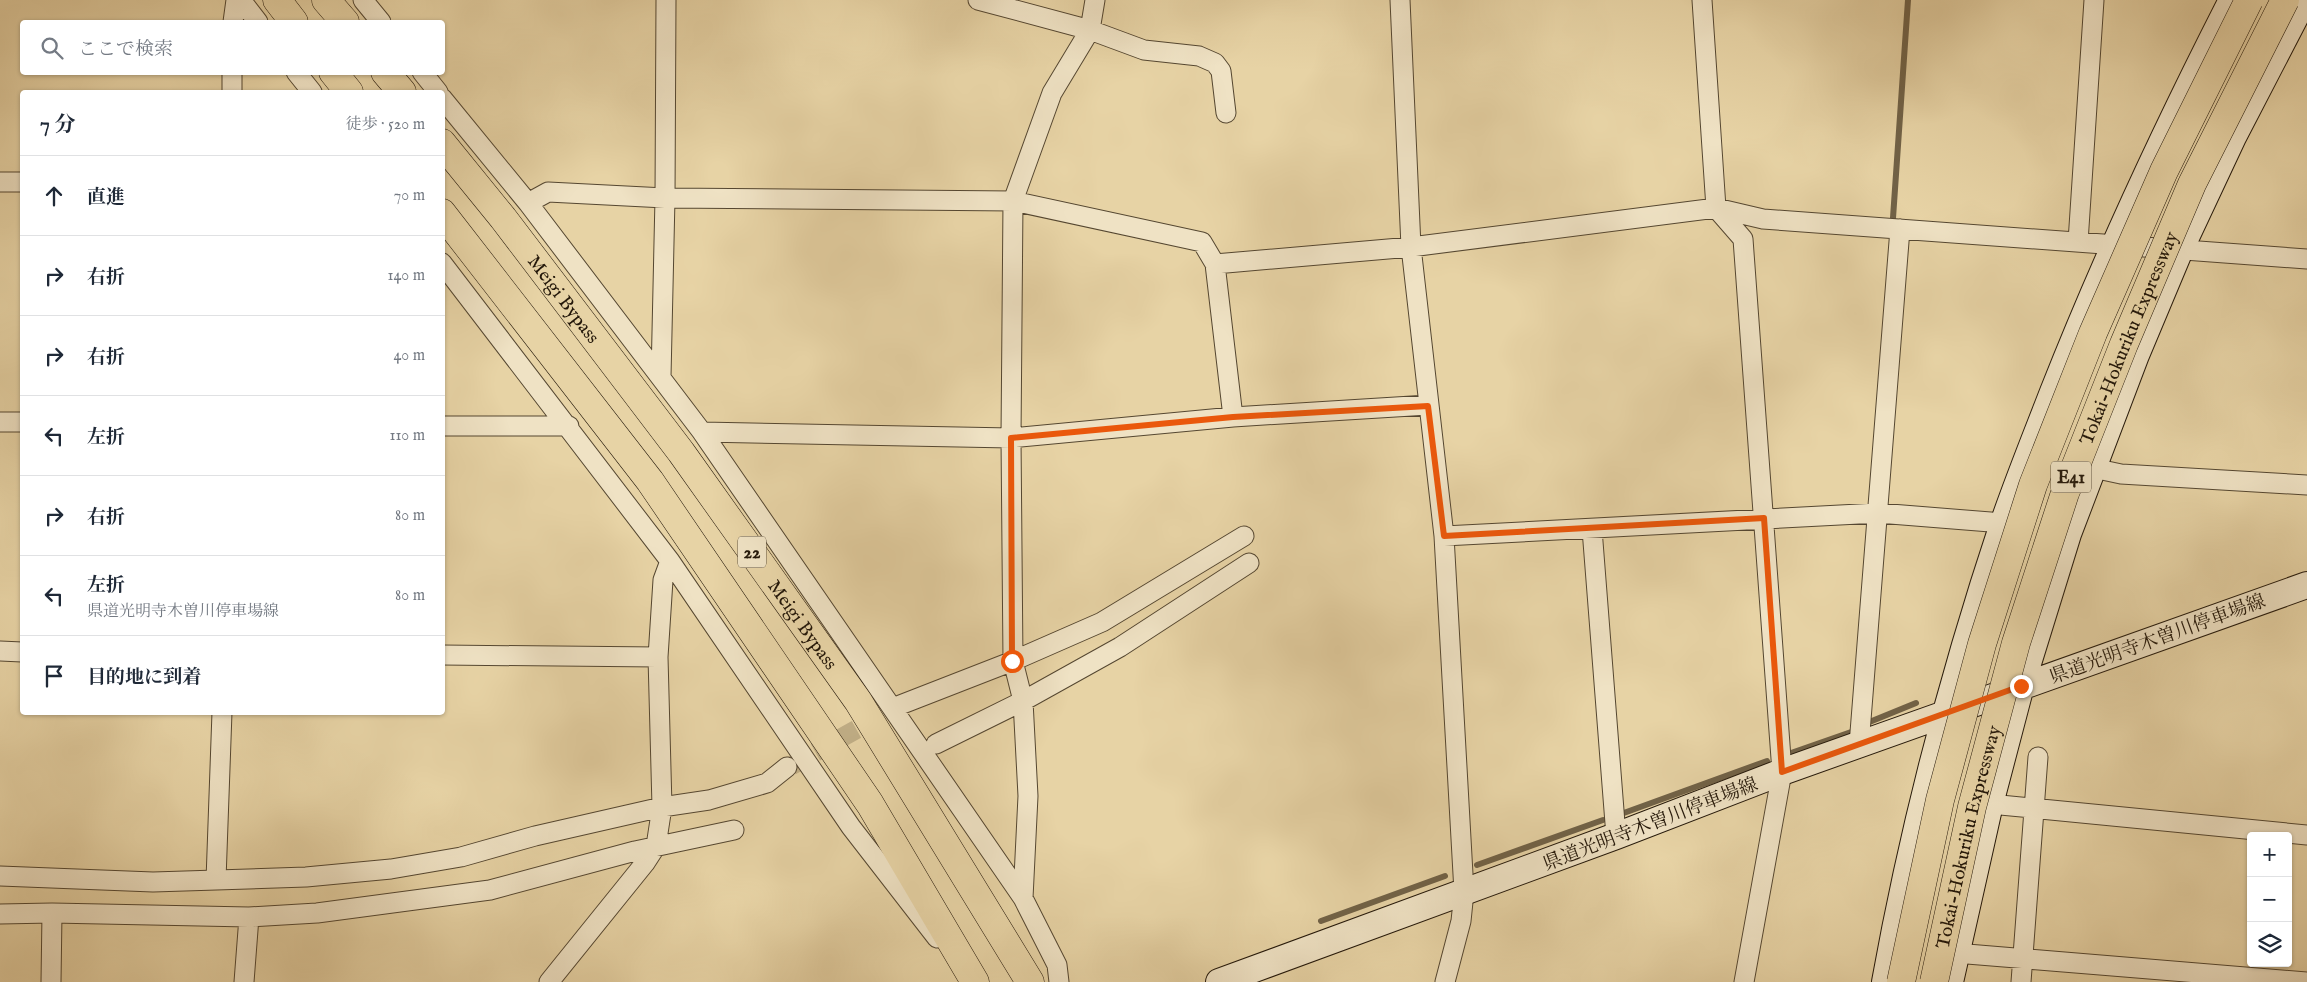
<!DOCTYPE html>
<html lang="ja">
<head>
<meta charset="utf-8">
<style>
  :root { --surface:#fff; --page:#f2f2f3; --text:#1f2937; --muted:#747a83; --line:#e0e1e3 }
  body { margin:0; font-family:"IM FELL English","Noto Serif JP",serif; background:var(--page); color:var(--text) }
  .controls { position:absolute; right:15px; bottom:15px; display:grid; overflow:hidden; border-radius:5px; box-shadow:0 1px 4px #0004 }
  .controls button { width:45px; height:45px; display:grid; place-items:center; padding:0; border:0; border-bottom:1px solid var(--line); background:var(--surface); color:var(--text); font:25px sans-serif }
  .stop { position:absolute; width:15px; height:15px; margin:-11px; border:4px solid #ea580c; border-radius:50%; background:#fff }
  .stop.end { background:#ea580c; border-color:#fff; box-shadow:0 1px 5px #0008 }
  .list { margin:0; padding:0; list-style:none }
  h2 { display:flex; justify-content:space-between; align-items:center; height:65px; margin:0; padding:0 20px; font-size:21px }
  h2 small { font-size:16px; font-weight:400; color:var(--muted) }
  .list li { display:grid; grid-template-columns:32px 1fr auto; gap:15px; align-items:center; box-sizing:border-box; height:80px; padding:0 20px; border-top:1px solid var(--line) }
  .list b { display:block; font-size:19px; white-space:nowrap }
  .list p { margin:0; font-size:16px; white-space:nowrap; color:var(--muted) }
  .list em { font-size:16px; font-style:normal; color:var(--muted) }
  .icon { flex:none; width:28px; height:28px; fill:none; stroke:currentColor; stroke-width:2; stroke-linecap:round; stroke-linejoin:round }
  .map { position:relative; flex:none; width:2307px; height:982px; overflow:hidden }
  .search { position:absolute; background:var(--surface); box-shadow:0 1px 4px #0004; left:20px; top:20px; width:425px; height:55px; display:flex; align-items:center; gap:12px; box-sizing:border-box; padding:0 18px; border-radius:5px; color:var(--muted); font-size:19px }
  .panel { position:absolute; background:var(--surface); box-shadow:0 1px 4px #0004; left:20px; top:90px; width:425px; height:625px; border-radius:5px }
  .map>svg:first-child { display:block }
</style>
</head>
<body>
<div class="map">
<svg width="2307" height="982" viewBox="0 0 2307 982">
  <rect width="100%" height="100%" fill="#e7d3a5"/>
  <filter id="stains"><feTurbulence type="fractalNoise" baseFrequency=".004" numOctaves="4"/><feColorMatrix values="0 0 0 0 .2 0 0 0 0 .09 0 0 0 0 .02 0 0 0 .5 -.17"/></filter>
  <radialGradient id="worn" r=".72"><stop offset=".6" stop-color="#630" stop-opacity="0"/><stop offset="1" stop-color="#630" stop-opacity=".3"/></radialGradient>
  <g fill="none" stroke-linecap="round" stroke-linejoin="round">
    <path stroke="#716247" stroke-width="6" d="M 1893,218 L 1908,0
      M 1867,723 L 1916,703
      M 1791,753 L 1854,731
      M 1621,814 L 1767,761
      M 1477,865 L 1603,820
      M 1321,921 L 1445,876"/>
    <path stroke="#c0ae86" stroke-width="19" stroke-dasharray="19 9" stroke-linecap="butt" d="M 791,766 L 900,705"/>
    <g stroke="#554731" stroke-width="21">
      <path id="street" d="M 241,0 L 258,22
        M 363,0 L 381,22
        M 978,0 L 1090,30 L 1144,50 L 1199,56 L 1215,63 L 1221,71 L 1226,113
        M 1400,0 L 1411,247 L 1444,536 L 1464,892 L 1461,921 L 1445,982
        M 1702,0 L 1716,208 L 1743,239 L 1782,772 L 1744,982
        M 233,22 L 236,0
        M 296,72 L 312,92
        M 422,72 L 438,92
        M 232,92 L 232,72
        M 442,98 L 528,203 L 702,432 L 1023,898 L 1057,965 L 1059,982
        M 0,182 L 22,182
        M 528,203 L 548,192 L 665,198 L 1013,201 L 1202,242 L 1215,264 L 1233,417
        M 2078,242 L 2094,0
        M 442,263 L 670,561 L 851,827 L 937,938
        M 1215,264 L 1411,247 L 1716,208 L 1763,219 L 2307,259
        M 661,377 L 665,198 L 666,0
        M 0,422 L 22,422
        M 442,426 L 569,426
        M 702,432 L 1011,438 L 1233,417 L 1428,405
        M 2093,468 L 2121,474 L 2307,485
        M 1592,529 L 1616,836
        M 1444,536 L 1878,513 L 2003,523
        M 0,651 L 22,652
        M 442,655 L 658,657
        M 900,705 L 1013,661 L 1102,622 L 1244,536
        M 936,744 L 1023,701 L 1120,647 L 1249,563
        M 1859,745 L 1900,229
        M 1990,804 L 2307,835
        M 0,876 L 153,882 L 306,877 L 391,869 L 461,857 L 535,836 L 662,807 L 709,800 L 767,783 L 787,767
        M 216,880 L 222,712
        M 1023,898 L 1028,796 L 1023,701 L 1013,661 L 1011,438 L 1013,201 L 1052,93 L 1090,30 L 1095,0
        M 0,914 L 52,913 L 249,917 L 317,913 L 490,890 L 635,851 L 734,830
        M 1955,953 L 2307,982
        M 51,982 L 52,913
        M 244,982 L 249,917
        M 549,982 L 645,863 L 656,846 L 662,807 L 658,657 L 663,580 L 670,561
        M 2021,982 L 2038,757"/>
    </g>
    <g stroke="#24180a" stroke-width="28">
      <path id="secondary" d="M 1219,982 L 1616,836 L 1782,772 L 2307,585
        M 1885,982 C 1913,827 1953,674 2003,524 C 2018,480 2036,436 2053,392 C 2106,258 2166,129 2232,0
        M 1950,982 L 1990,804 L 2021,686 L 2068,534 L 2136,355 L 2180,250 L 2233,137 L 2304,0"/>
    </g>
    <g stroke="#24180a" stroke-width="29">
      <g id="highway">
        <path d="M 277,0 L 294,22"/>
        <path d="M 326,0 L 345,22"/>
        <path d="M 333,72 L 349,92"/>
        <path d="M 385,72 L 402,92"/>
        <path id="s1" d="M 442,143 L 503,218 L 681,452 L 858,701 L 1030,982"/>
        <path d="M 442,213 L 650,481 L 870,804 L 975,982"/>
      </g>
    </g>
    <use href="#street" stroke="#efe2c4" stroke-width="19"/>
    <use href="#secondary" stroke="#efe2c4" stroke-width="26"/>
    <use href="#highway" stroke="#e7d3a5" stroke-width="28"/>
    <g stroke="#24180a" stroke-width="29" stroke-linecap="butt">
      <g id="highway-bridge">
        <path d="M 1901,982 L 1940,800 L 1982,644 L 2033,485 L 2093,333 L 2164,171 L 2249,0"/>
        <path id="s2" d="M 1934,982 L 1972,807 L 2016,643 L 2065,493 L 2124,344 L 2192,184 L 2285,0"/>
      </g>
    </g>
    <use href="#highway-bridge" stroke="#e7d3a5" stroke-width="28"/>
  </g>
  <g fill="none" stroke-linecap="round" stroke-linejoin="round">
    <path stroke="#ea580c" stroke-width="6" d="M 1012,661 L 1011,438 L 1233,417 L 1428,406 L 1444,536 L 1764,518 L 1782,772 L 2021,686"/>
  </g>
  <g text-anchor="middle" stroke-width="4" stroke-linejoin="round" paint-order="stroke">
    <g fill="#efe2c4" stroke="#615542" stroke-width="1">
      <rect x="2051" y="461.5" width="40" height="31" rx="4"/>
      <rect x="738" y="536.5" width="28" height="31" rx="4"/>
    </g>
    <g font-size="18" font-weight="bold" fill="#24180a">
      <text x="2071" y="483">E41</text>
      <text x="752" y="558">22</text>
    </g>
    <g font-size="19" fill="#24180a" stroke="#efe2c4">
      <text dy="7" stroke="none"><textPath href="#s1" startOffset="198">Meigi Bypass</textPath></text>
      <text dy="7" stroke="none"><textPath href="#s2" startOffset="674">Tokai-Hokuriku Expressway</textPath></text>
      <text dy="7" stroke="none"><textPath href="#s1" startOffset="602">Meigi Bypass</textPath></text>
      <text transform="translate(2157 638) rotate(-20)" y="7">県道光明寺木曽川停車場線</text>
      <text transform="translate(1650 823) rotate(-21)" y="7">県道光明寺木曽川停車場線</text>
      <text dy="7" stroke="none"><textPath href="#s2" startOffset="149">Tokai-Hokuriku Expressway</textPath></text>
    </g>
  </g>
  <rect width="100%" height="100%" filter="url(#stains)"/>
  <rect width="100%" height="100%" fill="url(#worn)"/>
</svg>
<div class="controls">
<button>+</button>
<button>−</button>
<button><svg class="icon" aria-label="layers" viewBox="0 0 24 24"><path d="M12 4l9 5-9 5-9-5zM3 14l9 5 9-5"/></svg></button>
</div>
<div class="stop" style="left:1012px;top:661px"></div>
<div class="stop end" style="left:2021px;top:686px"></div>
<div class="search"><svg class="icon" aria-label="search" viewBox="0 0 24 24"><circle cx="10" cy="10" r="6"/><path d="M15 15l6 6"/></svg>ここで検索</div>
<section class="panel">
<h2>7 分<small>徒歩 · 520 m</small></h2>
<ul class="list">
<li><svg class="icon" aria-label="ahead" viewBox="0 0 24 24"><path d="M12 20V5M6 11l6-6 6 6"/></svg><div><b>直進</b></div><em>70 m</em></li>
<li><svg class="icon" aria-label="right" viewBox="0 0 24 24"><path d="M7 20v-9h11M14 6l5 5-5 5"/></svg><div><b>右折</b></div><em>140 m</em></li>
<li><svg class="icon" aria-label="right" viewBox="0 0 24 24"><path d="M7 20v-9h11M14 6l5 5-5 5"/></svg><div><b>右折</b></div><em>40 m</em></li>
<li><svg class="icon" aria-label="left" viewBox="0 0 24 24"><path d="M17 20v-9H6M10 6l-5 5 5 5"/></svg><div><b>左折</b></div><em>110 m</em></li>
<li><svg class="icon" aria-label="right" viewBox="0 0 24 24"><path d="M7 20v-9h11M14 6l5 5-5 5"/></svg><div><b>右折</b></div><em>80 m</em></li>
<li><svg class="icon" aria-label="left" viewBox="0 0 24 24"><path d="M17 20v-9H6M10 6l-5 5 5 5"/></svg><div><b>左折</b><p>県道光明寺木曽川停車場線</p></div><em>80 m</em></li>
<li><svg class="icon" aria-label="arrive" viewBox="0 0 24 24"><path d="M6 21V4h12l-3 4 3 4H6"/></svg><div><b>目的地に到着</b></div></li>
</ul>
</section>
</div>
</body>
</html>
